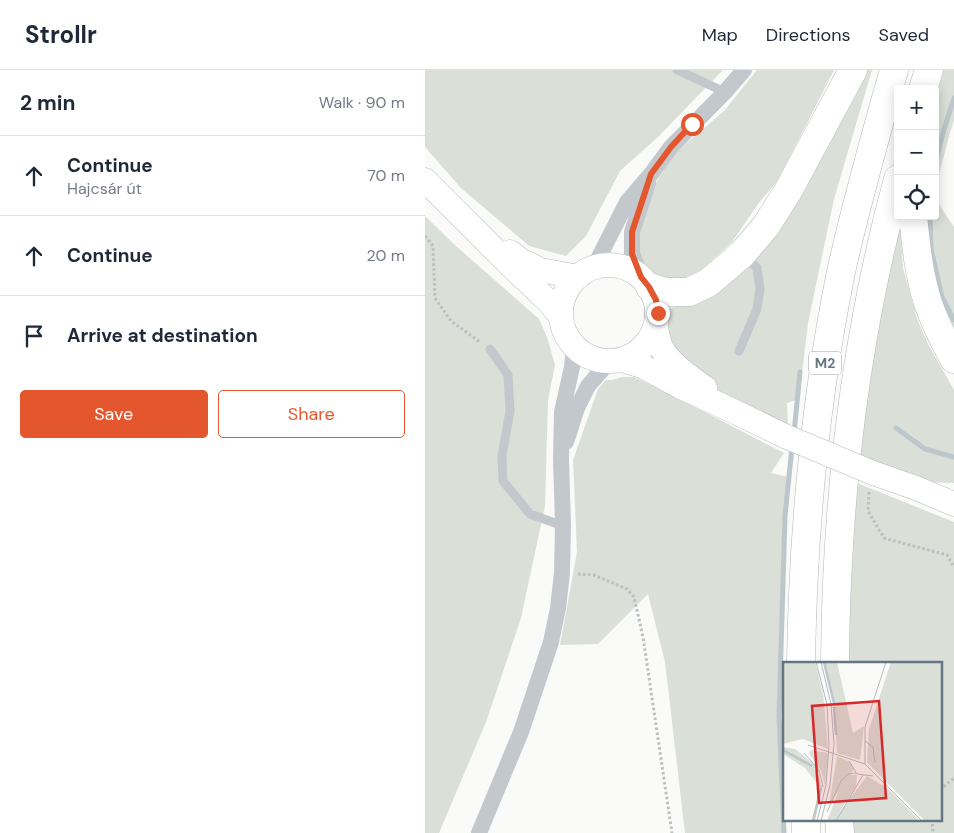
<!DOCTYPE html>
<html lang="en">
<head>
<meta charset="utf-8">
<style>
  :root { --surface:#fff; --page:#f6f6f7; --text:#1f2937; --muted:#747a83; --line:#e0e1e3; --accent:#e4572e }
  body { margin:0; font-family:"DM Sans",sans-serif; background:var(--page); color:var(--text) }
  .controls { position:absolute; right:15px; top:15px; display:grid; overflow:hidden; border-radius:5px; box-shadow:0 2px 12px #0003 }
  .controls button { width:45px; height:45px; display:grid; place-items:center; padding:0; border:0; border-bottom:1px solid var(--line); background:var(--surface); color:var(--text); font:25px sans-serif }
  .stop { position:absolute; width:15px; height:15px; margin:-11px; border:4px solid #e4572e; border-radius:50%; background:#fff }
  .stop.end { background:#e4572e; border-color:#fff; box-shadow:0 1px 5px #0008 }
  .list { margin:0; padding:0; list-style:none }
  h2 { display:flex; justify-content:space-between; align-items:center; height:65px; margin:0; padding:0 20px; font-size:21px }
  h2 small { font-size:16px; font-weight:400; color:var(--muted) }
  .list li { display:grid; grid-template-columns:32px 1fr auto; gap:15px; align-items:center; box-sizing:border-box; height:80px; padding:0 20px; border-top:1px solid var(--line) }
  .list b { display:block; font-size:19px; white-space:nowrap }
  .list p { margin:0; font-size:16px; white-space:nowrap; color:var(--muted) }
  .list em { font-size:16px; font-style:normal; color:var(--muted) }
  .actions { display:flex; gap:10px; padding:15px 20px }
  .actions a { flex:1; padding:11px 0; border:1px solid var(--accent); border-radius:5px; text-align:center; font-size:18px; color:var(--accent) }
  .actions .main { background:var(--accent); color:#fff }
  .icon { flex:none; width:28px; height:28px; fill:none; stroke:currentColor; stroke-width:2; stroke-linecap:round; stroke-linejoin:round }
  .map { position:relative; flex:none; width:529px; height:763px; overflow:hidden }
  header { display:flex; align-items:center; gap:30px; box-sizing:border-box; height:70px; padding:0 25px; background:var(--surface); border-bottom:1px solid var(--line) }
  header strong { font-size:24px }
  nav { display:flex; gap:28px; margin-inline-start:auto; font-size:18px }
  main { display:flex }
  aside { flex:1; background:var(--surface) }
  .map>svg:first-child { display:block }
</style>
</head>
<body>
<header>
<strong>Strollr</strong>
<nav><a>Map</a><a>Directions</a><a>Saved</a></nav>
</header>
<main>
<aside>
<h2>2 min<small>Walk · 90 m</small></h2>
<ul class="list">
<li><svg class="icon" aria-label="ahead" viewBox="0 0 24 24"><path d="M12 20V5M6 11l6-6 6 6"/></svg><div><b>Continue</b><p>Hajcsár út</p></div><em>70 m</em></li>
<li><svg class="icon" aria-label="ahead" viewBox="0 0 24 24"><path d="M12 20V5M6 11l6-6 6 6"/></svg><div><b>Continue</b></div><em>20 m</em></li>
<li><svg class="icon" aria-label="arrive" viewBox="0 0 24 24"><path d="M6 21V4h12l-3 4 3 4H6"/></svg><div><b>Arrive at destination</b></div></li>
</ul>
<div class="actions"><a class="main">Save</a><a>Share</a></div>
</aside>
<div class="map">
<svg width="529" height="763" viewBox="0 0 529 763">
  <rect width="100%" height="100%" fill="#fafaf8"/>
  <path fill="#dadfd7" d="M 0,0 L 298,0 L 233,67 L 195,101 L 161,166 L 141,186 L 104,176 L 36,118 L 0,77 Z
    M 332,0 L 409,0 L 353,110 L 333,134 L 307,172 L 276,200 L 254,211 L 229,206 L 218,194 L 213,180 L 213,165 L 230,114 L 250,83 L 299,41 Z
    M 439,0 L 447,0 L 409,129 L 383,253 L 374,329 L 362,333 L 363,357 L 309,331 L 261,300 L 236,272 L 237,246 L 241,240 L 269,230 L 293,215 Z
    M 516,0 L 529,0 L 529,50 L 524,66 L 510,120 L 510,23 Z
    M 510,128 L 529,157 L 529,279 L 509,237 L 495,146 L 510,146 Z
    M 0,146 L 31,176 L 114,249 L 122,267 L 130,295 L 123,330 L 120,436 L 96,548 L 61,652 L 14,763 L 0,763 Z
    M 475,146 L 478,198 L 492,249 L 503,274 L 529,320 L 529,413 L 499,412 L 434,387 L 436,341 Z
    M 197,307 L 209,307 L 268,336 L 359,383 L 346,403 L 363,407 L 358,446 L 352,648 L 358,763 L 260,763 L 240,592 L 223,524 L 173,574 L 135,575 L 152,482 L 148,390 L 173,319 L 181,310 L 188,310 Z
    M 432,413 L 529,452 L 529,763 L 426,763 L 425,749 L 515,749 L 515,593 L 422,593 L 429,439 Z"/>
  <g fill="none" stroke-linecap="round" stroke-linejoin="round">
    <path stroke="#bbc7cb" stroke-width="5" d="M 510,95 L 518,63 L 529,28
      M 505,146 L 506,179 L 517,227 L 529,250
      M 471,358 L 500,379 L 529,387
      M 369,363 L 375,302
      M 359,763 L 354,646 L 360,446 L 367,377"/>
    <g stroke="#b3babf" stroke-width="25">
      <path id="secondary" d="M 0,110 L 82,192 L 124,232 L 136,247
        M 85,182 L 97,191 L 116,200 L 153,207
        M136 243a48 48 0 1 1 96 0a48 48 0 1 1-96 0Z
        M 231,257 C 232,263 233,271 236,277 C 244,293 265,307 280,318
        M 197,290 L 217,296 L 254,316 L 306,340 L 362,367
        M 448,403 L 491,418 L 529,434"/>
    </g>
    <g stroke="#b4b9bd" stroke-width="29">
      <path id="highway" d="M 498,19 L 504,0
        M 488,146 C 491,176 494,205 503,233 C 510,253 519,271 529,289
        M 225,217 L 241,222 L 264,222 L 283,213 L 317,184 L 341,156 L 363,121 L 428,0
        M 376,593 C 378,462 390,330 416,202 C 431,134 450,67 469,0
        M 410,593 C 411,430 430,267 473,109
        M 381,749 L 381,763
        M 414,749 L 415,763"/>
    </g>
    <path stroke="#bbbfc2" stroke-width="3" stroke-dasharray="2.5 2.5" stroke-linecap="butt" d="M 0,166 L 8,176 L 10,228 L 26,251 L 55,272
      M 444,422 L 443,441 L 459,468 L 522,485 L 529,497
      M 153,504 L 169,505 L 202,519 L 209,527 L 218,567 L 247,763
      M 515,720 L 529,708
      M 507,749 L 508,763"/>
    <path stroke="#c3c8cc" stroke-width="9" d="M 252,0 L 300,22
      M 65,279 L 83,305 L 85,341 L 77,386 L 78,411 L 105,444 L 138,456
      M 314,281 L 332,239 L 335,219 L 332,198 L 319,185"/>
    <path stroke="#c3c8cc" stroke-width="16" d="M 169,197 L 202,132 L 226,104 L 246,77 L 300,22 L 319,0
      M 216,207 L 207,183 L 207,162 L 223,113
      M 141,372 L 152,338 L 163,316 L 184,292
      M 54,763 L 96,662 L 126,572 L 133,538 L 137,503 L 138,456 L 136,388 L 137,342 L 147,297 L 149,276"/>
    <use href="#secondary" stroke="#fff" stroke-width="24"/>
    <use href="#highway" stroke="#fff" stroke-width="28"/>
    <g stroke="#b3babf" stroke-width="25" stroke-linecap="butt">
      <path id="secondary-bridge" d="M 362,367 L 448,403"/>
    </g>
    <use href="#secondary-bridge" stroke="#fff" stroke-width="24"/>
  </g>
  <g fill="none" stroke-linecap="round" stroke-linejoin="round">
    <path stroke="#e4572e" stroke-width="6" d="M 233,243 L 231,230 L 224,217 L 216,207 L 207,184 L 207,162 L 226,104 L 246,77 L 267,54"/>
  </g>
  <g text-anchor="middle" stroke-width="5" stroke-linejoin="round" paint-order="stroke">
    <rect fill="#fff" stroke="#939fa8" stroke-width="1" x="384" y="281.5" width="32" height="23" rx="4"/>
    <g font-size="14" font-weight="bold" fill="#657683">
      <text x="400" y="298">M2</text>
    </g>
  </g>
  <g transform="translate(358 592)">
    <rect width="159" height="159" fill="#fafaf8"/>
    <path d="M 0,0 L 32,0 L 40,31 L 45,87 L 20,77 L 0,82 ZM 41,0 L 54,0 L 70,71 L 81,64 L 77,98 L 54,91 L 51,40 ZM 108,0 L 159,0 L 159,159 L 142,159 L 84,100 L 86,67 ZM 0,85 L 12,87 L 32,103 L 39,125 L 32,159 L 29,159 L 37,125 L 22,106 L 0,92 ZM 28,88 L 45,91 L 42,124 L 38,109 L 26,91 ZM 54,94 L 67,100 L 71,107 L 46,143 ZM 66,113 L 74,113 L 73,124 L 55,152 L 84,114 L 107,128 L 137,159 L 44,159 L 57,125 Z" fill="#dadfd7"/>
    <path fill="none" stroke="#bbc7cb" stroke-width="2.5" d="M 41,0 L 51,41M 51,45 L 53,73M 0,88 L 29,104M 30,159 L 38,126"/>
    <path fill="none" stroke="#b5bdc2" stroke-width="1" d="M 33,0 L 44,42 L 46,83 L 43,123 L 34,159M 38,0 L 48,42 L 51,82 L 47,123 L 38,159M 82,79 L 90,85 L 92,101M 25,83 L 82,102 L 139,159M 21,91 L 36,108 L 40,125M 66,99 L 74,112 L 90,114M 82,102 L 82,65 L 103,0M 44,150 L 58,119 L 65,112 L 73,111M 53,159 L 80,113"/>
    <path fill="#d62828" fill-opacity="0.15" stroke="#d62828" stroke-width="2.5" d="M 96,39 L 103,136 L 36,141 L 29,44 Z"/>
    <rect width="159" height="159" fill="none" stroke="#657683" stroke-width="2.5"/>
  </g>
</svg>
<div class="controls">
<button>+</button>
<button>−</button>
<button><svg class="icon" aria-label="locate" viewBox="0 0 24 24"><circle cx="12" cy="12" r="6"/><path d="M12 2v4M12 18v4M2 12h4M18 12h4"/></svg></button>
</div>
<div class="stop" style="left:267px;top:54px"></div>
<div class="stop end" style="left:233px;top:243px"></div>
</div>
</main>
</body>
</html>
